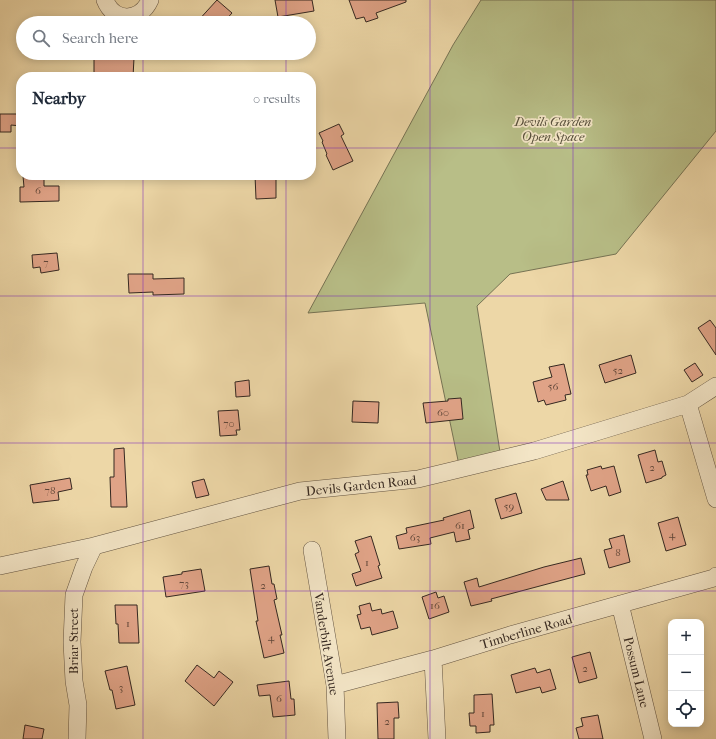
<!DOCTYPE html>
<html lang="en">
<head>
<meta charset="utf-8">
<style>
  :root { --surface:#fff; --page:#f6f6f7; --text:#1f2937; --muted:#747a83; --line:#e0e1e3 }
  body { margin:0; font-family:"IM FELL French Canon",serif; background:var(--page); color:var(--text) }
  .controls { position:absolute; right:12px; bottom:12px; display:grid; overflow:hidden; border-radius:8px; box-shadow:0 2px 10px #0003 }
  .controls button { width:36px; height:36px; display:grid; place-items:center; padding:0; border:0; border-bottom:1px solid var(--line); background:var(--surface); color:var(--text); font:20px sans-serif }
  .list { margin:0; padding:0; list-style:none }
  h2 { display:flex; justify-content:space-between; align-items:center; height:52px; margin:0; padding:0 16px; font-size:17px }
  h2 small { font-size:13px; font-weight:400; color:var(--muted) }
  .icon { flex:none; width:22px; height:22px; fill:none; stroke:currentColor; stroke-width:2; stroke-linecap:round; stroke-linejoin:round }
  .map { position:relative; flex:none; width:716px; height:739px; overflow:hidden }
  .search { position:absolute; background:var(--surface); box-shadow:0 2px 10px #0003; left:16px; top:16px; width:300px; height:44px; display:flex; align-items:center; gap:10px; box-sizing:border-box; padding:0 14px; border-radius:22px; color:var(--muted); font-size:15px }
  .panel { position:absolute; background:var(--surface); box-shadow:0 2px 10px #0003; left:16px; top:72px; width:300px; height:108px; border-radius:16px }
  .map>svg:first-child { display:block }
</style>
</head>
<body>
<div class="map">
<svg width="716" height="739" viewBox="0 0 716 739">
  <rect width="100%" height="100%" fill="#edd7a7"/>
  <filter id="stains"><feTurbulence type="fractalNoise" baseFrequency=".005" numOctaves="4"/><feColorMatrix values="0 0 0 0 .2 0 0 0 0 .09 0 0 0 0 .02 0 0 0 .5 -.17"/></filter>
  <radialGradient id="worn" r=".72"><stop offset=".6" stop-color="#630" stop-opacity="0"/><stop offset="1" stop-color="#630" stop-opacity=".3"/></radialGradient>
  <path fill="#b8be87" stroke="#767354" d="M 481,0 L 716,0 L 716,131 L 616,254 L 510,274 L 477,306 L 500,452 L 459,465 L 425,303 L 308,313 L 453,45 Z"/>
  <path fill="#e0a387" stroke="#352821" d="M 217,0 L 232,13 L 223,23 L 196,23 Z
    M 275,0 L 312,0 L 314,11 L 278,17 Z
    M 349,0 L 406,0 L 406,2 L 376,13 L 378,18 L 366,22 L 364,17 L 356,19 Z
    M 94,55 L 116,55 L 115,57 L 134,58 L 133,77 L 94,77 Z
    M 0,114 L 21,114 L 21,126 L 11,125 L 11,132 L 0,132 Z
    M 339,124 L 344,134 L 341,136 L 353,161 L 333,170 L 326,155 L 327,154 L 322,142 L 323,141 L 319,133 Z
    M 255,175 L 276,175 L 276,198 L 256,199 Z
    M 23,176 L 44,176 L 44,186 L 59,186 L 59,201 L 20,202 L 20,187 L 24,187 Z
    M 57,253 L 59,270 L 41,273 L 40,267 L 33,268 L 32,255 Z
    M 128,274 L 153,274 L 153,279 L 184,278 L 184,294 L 153,295 L 153,292 L 129,293 Z
    M 710,320 L 716,328 L 716,355 L 698,328 Z
    M 631,355 L 636,373 L 605,383 L 599,365 Z
    M 695,363 L 703,375 L 692,382 L 684,370 Z
    M 564,364 L 571,394 L 565,395 L 566,400 L 546,405 L 544,400 L 538,402 L 533,382 L 552,377 L 549,367 Z
    M 249,380 L 250,396 L 236,397 L 235,382 Z
    M 461,398 L 463,419 L 426,423 L 423,403 L 448,401 L 448,399 Z
    M 353,401 L 379,402 L 378,423 L 352,422 Z
    M 238,410 L 240,430 L 236,430 L 237,435 L 220,436 L 218,411 Z
    M 124,448 L 127,507 L 111,507 L 110,477 L 114,477 L 114,449 Z
    M 655,450 L 658,462 L 662,461 L 666,475 L 662,477 L 662,478 L 646,483 L 638,455 Z
    M 601,466 L 602,469 L 614,466 L 621,492 L 609,496 L 606,486 L 591,491 L 586,475 L 588,475 L 587,470 Z
    M 70,478 L 72,489 L 58,492 L 59,500 L 33,503 L 30,485 Z
    M 204,479 L 209,495 L 196,498 L 192,482 Z
    M 563,481 L 569,500 L 546,500 L 541,489 Z
    M 516,493 L 522,513 L 501,519 L 495,499 Z
    M 470,510 L 474,528 L 468,530 L 470,539 L 456,542 L 454,532 L 430,538 L 431,544 L 399,549 L 396,536 L 407,533 L 406,528 L 444,520 L 443,518 Z
    M 678,517 L 686,545 L 666,551 L 658,523 Z
    M 624,535 L 630,562 L 609,568 L 604,550 L 612,548 L 609,539 Z
    M 371,536 L 380,565 L 378,566 L 382,578 L 356,586 L 352,574 L 361,571 L 355,554 L 359,552 L 355,541 Z
    M 581,558 L 585,574 L 491,599 L 492,601 L 471,606 L 464,582 L 477,578 L 479,587 L 544,567 Z
    M 269,566 L 272,584 L 274,584 L 277,599 L 274,600 L 282,635 L 280,635 L 284,653 L 264,658 L 256,621 L 258,621 L 250,569 Z
    M 201,569 L 205,591 L 166,597 L 163,577 L 182,574 L 182,572 Z
    M 436,592 L 438,598 L 444,596 L 449,612 L 429,619 L 422,597 Z
    M 370,603 L 372,611 L 381,609 L 382,614 L 393,611 L 398,628 L 372,635 L 370,627 L 361,629 L 357,615 L 361,614 L 359,606 Z
    M 115,605 L 137,605 L 139,643 L 119,643 L 118,624 L 116,624 Z
    M 590,652 L 597,678 L 579,683 L 572,657 Z
    M 197,665 L 214,678 L 219,671 L 233,682 L 214,706 L 185,681 Z
    M 127,666 L 135,705 L 116,709 L 112,690 L 110,690 L 105,671 Z
    M 535,668 L 537,673 L 550,669 L 556,689 L 542,693 L 540,687 L 516,693 L 511,675 Z
    M 289,681 L 291,699 L 294,699 L 295,715 L 273,717 L 270,695 L 259,696 L 257,685 Z
    M 492,694 L 494,725 L 490,725 L 490,732 L 476,733 L 476,726 L 470,726 L 469,713 L 474,713 L 474,695 Z
    M 398,702 L 399,718 L 394,718 L 394,739 L 378,739 L 377,703 Z
    M 598,715 L 603,739 L 579,739 L 576,728 L 583,726 L 581,718 Z
    M 25,725 L 44,729 L 42,739 L 23,739 Z"/>
  <g fill="none" stroke-linecap="round" stroke-linejoin="round">
    <g stroke="#635442" stroke-width="18">
      <path id="minor" d="M 105,0 C 114,23 140,22 150,0
        M 688,404 L 716,499
        M 312,550 L 335,685 L 337,739
        M 0,566 L 94,546 L 300,491 L 418,479 L 534,451 L 688,404 L 716,386
        M 620,604 L 653,739
        M 433,659 L 437,739
        M 335,685 L 433,659 L 510,635 L 714,578 L 716,576
        M 77,739 L 78,705 L 74,681 L 72,642 L 74,595 L 84,567 L 94,546"/>
    </g>
    <use href="#minor" stroke="#f3e5c6" stroke-width="17"/>
  </g>
  <path fill="none" stroke="#7b2cbf" stroke-width="1" stroke-opacity="0.55" d="M 143,0 L 143,23M 286,0 L 286,23M 430,0 L 430,739M 573,0 L 573,739M 143,53 L 143,77M 286,53 L 286,77M 0,148 L 21,148M 311,148 L 716,148M 143,175 L 143,739M 286,175 L 286,739M 0,296 L 716,296M 0,443 L 716,443M 0,591 L 716,591"/>
  <g text-anchor="middle" stroke-width="3.5" stroke-linejoin="round" paint-order="stroke">
    <g font-size="11" fill="#60473a">
      <text x="38" y="194">6</text>
      <text x="46" y="266">7</text>
      <text x="618" y="374">52</text>
      <text x="553" y="390">56</text>
      <text x="443" y="416">60</text>
      <text x="229" y="427">70</text>
      <text x="652" y="471">2</text>
      <text x="50" y="494">78</text>
      <text x="509" y="510">59</text>
      <text x="460" y="529">61</text>
      <text x="672" y="538">4</text>
      <text x="415" y="541">63</text>
      <text x="618" y="556">8</text>
      <text x="367" y="566">1</text>
      <text x="184" y="587">73</text>
      <text x="263" y="589">2</text>
      <text x="435" y="609">16</text>
      <text x="128" y="627">1</text>
      <text x="271" y="641">4</text>
      <text x="585" y="672">2</text>
      <text x="121" y="691">3</text>
      <text x="279" y="702">6</text>
      <text x="483" y="717">1</text>
      <text x="387" y="725">2</text>
    </g>
    <g font-size="13" font-style="italic" fill="#564e3a" stroke="#f3e5c6">
      <text x="553" y="126">Devils Garden<tspan x="553" dy="15">Open Space</tspan></text>
    </g>
    <g font-size="13" fill="#352821" stroke="#f3e5c6">
      <text transform="translate(361 485) rotate(-6)" y="5">Devils Garden Road</text>
      <text transform="translate(526 631) rotate(-16)" y="5">Timberline Road</text>
      <text transform="translate(73 641) rotate(-90)" y="5">Briar Street</text>
      <text transform="translate(327 644) rotate(81)" y="5">Vanderbilt Avenue</text>
      <text transform="translate(637 672) rotate(76)" y="5">Possum Lane</text>
    </g>
  </g>
  <rect width="100%" height="100%" filter="url(#stains)"/>
  <rect width="100%" height="100%" fill="url(#worn)"/>
</svg>
<div class="controls">
<button>+</button>
<button>−</button>
<button><svg class="icon" aria-label="locate" viewBox="0 0 24 24"><circle cx="12" cy="12" r="6"/><path d="M12 2v4M12 18v4M2 12h4M18 12h4"/></svg></button>
</div>
<div class="search"><svg class="icon" aria-label="search" viewBox="0 0 24 24"><circle cx="10" cy="10" r="6"/><path d="M15 15l6 6"/></svg>Search here</div>
<section class="panel">
<h2>Nearby<small>0 results</small></h2>
<ul class="list">
</ul>
</section>
</div>
</body>
</html>
